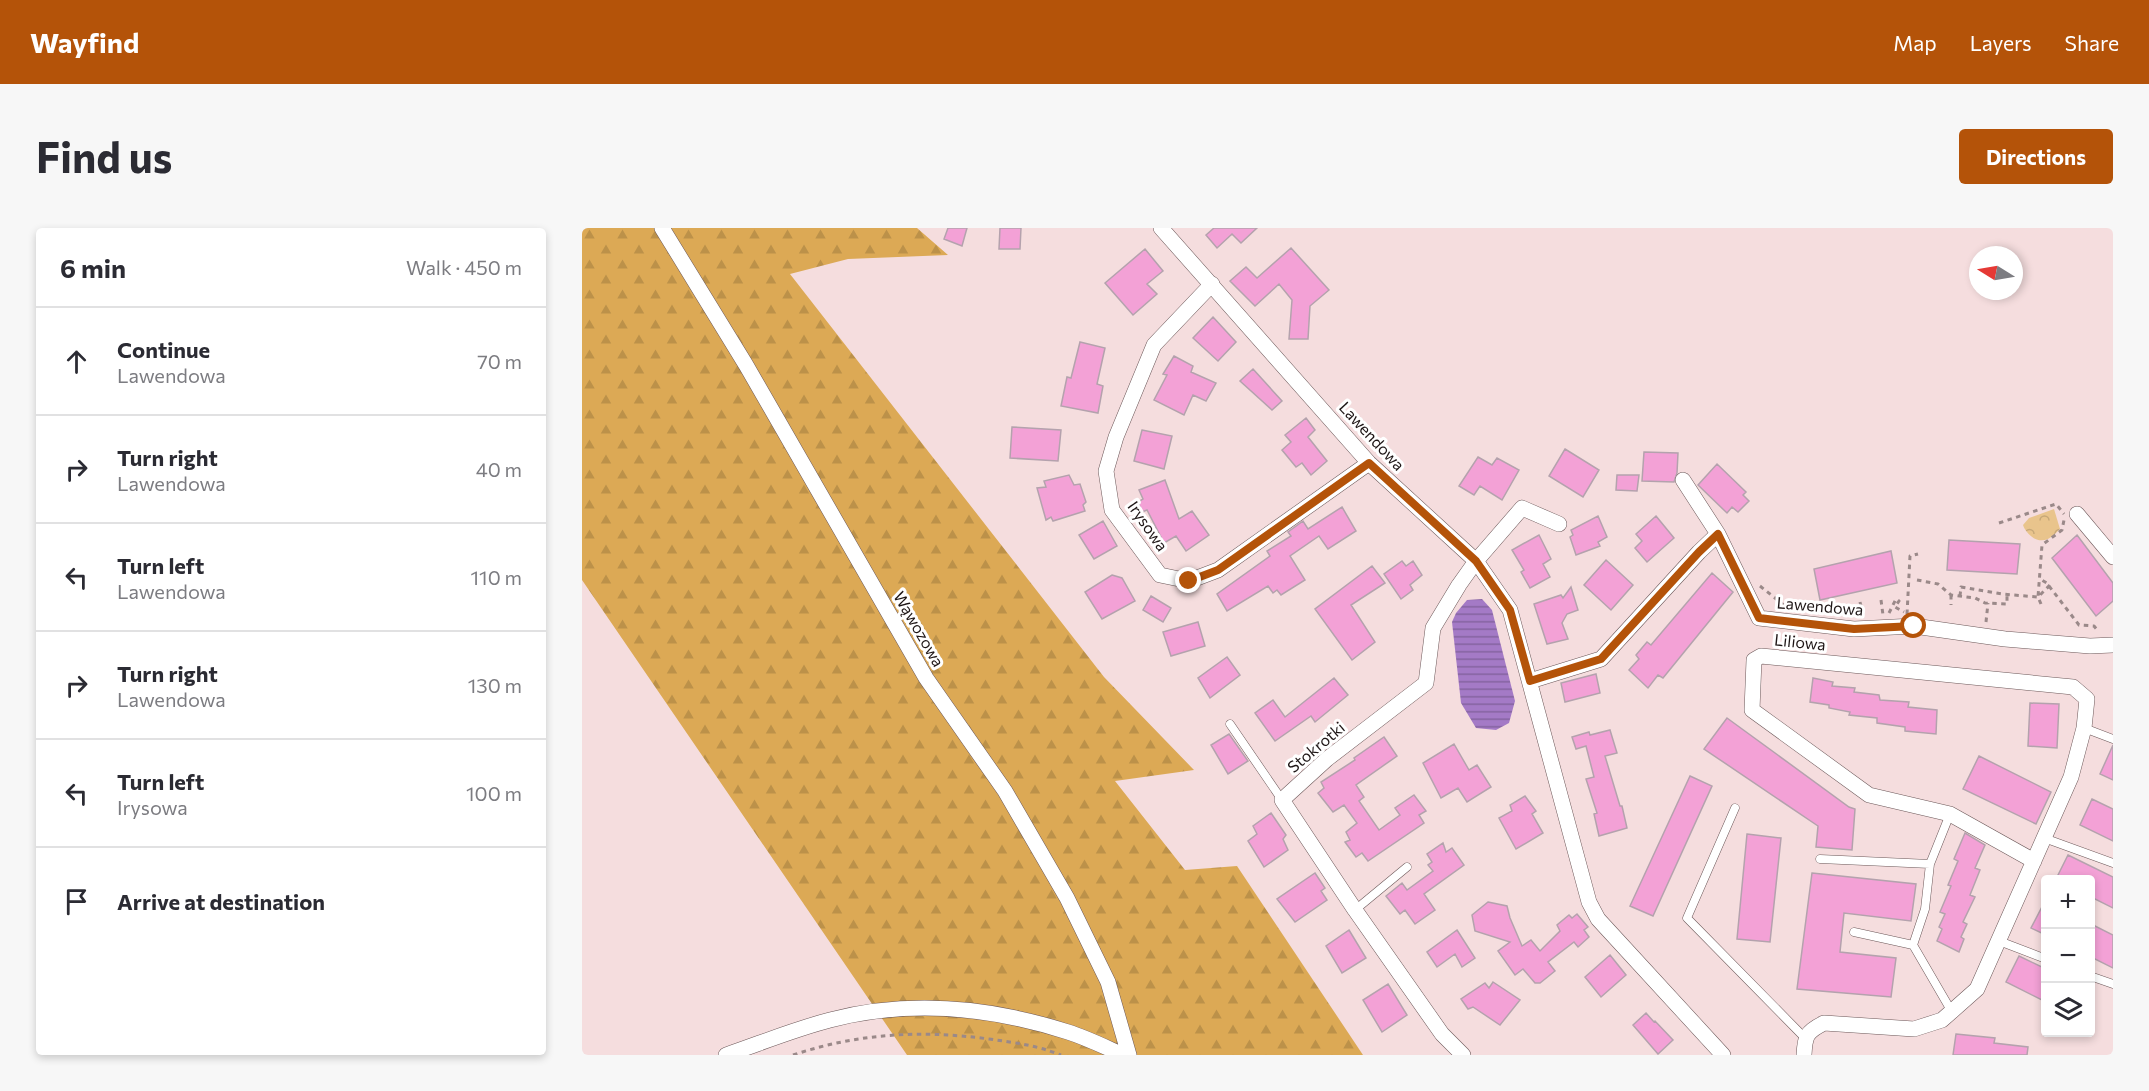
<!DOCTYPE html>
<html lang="en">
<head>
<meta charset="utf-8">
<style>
  :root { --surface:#fff; --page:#f7f7f7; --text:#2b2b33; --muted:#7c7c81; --line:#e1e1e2; --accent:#b45309 }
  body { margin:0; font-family:Commissioner,sans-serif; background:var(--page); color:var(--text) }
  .controls { position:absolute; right:18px; bottom:18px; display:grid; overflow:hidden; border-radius:6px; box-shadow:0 3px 9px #0003 }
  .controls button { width:54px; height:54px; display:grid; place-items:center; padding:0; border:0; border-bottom:2px solid var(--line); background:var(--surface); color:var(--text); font:30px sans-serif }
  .compass { position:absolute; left:1387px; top:18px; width:54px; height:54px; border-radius:50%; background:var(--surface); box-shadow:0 3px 9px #0003; rotate:281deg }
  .stop { position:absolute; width:18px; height:18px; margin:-14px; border:4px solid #b45309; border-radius:50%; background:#fff }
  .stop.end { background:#b45309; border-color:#fff; box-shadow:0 2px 6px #0008 }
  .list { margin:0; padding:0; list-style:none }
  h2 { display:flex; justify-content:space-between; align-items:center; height:78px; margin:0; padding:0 24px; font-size:26px }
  h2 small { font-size:20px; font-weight:400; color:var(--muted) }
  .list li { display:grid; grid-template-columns:39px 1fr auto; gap:18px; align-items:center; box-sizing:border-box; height:108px; padding:0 24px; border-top:2px solid var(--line) }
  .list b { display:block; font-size:22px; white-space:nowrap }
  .list p { margin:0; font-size:20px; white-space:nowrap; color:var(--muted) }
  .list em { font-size:20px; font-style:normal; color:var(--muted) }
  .icon { flex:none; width:33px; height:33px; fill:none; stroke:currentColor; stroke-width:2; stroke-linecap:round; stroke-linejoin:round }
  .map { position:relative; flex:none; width:1531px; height:827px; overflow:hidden; border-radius:6px }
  header { display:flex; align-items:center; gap:36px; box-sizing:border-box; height:84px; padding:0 30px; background:var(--accent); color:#fff }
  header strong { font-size:28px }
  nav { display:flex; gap:33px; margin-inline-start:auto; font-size:21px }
  .intro { display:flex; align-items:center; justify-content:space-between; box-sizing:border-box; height:144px; padding:0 36px }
  h1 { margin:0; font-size:42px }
  .button { padding:15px 27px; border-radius:6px; background:var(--accent); color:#fff; font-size:21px; font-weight:700 }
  main { display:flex; gap:36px; padding:0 36px }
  aside { flex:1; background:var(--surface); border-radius:6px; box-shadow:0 3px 9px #0003 }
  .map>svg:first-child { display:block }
</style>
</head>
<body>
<header>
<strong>Wayfind</strong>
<nav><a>Map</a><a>Layers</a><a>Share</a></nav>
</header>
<div class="intro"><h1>Find us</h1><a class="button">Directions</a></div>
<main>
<aside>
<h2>6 min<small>Walk · 450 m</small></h2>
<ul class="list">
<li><svg class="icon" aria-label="ahead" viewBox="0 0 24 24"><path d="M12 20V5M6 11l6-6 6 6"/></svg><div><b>Continue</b><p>Lawendowa</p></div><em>70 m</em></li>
<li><svg class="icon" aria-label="right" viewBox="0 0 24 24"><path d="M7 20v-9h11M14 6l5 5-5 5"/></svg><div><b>Turn right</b><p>Lawendowa</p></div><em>40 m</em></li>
<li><svg class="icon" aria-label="left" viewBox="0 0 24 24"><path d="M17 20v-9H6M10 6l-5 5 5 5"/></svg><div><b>Turn left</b><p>Lawendowa</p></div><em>110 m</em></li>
<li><svg class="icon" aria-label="right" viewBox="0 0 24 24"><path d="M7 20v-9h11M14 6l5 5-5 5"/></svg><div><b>Turn right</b><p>Lawendowa</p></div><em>130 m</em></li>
<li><svg class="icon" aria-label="left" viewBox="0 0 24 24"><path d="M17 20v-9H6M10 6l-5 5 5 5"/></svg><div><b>Turn left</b><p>Irysowa</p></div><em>100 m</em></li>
<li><svg class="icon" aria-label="arrive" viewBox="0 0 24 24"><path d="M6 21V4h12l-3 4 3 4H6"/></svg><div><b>Arrive at destination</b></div></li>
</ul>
</aside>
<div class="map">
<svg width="1531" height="827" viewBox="0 0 1531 827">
  <defs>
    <pattern id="forest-firs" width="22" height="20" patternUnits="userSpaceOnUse" patternTransform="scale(1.5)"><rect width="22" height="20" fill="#dca955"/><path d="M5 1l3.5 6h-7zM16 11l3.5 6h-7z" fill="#bc9149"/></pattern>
    <pattern id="park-crowns" width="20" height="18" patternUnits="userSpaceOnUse" patternTransform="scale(1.5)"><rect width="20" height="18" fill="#e9c48c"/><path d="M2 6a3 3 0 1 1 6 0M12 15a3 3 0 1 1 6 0" fill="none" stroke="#c7a878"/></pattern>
    <pattern id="water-rules" width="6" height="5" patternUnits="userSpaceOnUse" patternTransform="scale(1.5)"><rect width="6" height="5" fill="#a47ac6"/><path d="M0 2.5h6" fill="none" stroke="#8563a0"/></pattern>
  </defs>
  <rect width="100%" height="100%" fill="#f5ddde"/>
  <path fill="url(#forest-firs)" d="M 0,0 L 335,0 L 366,27 L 266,31 L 208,46 L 522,449 L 612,542 L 533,553 L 603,642 L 655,638 L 781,827 L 325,827 L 0,352 Z"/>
  <path fill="url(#park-crowns)" d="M 1472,281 L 1478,301 C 1475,304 1470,309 1466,311 C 1455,316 1444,306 1441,297 L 1447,290 Z"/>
  <path fill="url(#water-rules)" d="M 900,371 L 910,382 L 933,473 L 927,495 L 914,502 L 894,500 L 879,475 L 870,394 L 874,385 L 885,372 Z"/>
  <path fill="#f3a1d6" stroke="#b4a2ad" stroke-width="1.5" d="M 366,0 L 385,0 L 380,18 L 362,11 Z
    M 418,0 L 439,0 L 438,21 L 417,21 Z
    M 632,0 L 675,0 L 659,15 L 650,6 L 635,20 L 624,7 Z
    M 709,20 L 747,62 L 728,78 L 726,111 L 707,111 L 710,72 L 697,56 L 673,78 L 648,53 L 664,39 L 675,50 Z
    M 563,21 L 581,43 L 565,56 L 575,66 L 551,87 L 523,55 Z
    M 631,89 L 654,114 L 636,133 L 611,110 Z
    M 498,114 L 523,120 L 515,156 L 521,158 L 516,185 L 479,178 L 485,149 L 489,150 Z
    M 592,128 L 611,138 L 609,144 L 634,155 L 624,173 L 611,167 L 602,187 L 572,172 L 585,147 L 581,146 Z
    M 671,141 L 700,173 L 690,182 L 658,153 Z
    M 724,190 L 733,202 L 726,209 L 745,233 L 729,247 L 720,235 L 714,239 L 700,222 L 709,214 L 703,207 Z
    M 430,199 L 479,202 L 476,233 L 428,230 Z
    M 560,202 L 590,208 L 582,241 L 552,233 Z
    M 983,221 L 1017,242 L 1001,269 L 967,248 Z
    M 1062,224 L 1096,225 L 1095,245 L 1092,254 L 1060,253 Z
    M 896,229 L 910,237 L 915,230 L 937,242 L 920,272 L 898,258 L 892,267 L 877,258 Z
    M 1135,236 L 1164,264 L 1161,267 L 1167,273 L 1156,284 L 1150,279 L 1145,285 L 1116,257 Z
    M 487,247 L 492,257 L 498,256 L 504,274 L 501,277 L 503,283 L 471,293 L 469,289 L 464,292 L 455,260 L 464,259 L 462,253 Z
    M 1035,247 L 1057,247 L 1055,263 L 1034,262 Z
    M 583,252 L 597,291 L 610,283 L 627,307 L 604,323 L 594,308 L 582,315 L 565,282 L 560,284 L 556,274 L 561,271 L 557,262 Z
    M 760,279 L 774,303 L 746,321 L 737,308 L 708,328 L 723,352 L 699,367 L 695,362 L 691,365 L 686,358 L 645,383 L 635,366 L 688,328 L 685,323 L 709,308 L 706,304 L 721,293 L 726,301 Z
    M 1016,288 L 1025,309 L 1016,314 L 1018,318 L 994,327 L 988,309 L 991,307 L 989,302 Z
    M 1074,288 L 1092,310 L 1065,334 L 1053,320 L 1060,313 L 1054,306 Z
    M 521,293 L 535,318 L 512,331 L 497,307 Z
    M 957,307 L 969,331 L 961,336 L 968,349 L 948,360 L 939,344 L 942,342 L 930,322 Z
    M 1495,307 L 1531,355 L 1531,373 L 1514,388 L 1470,330 Z
    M 1367,312 L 1438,316 L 1435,346 L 1365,342 Z
    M 1309,323 L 1315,355 L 1238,372 L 1232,341 Z
    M 1024,332 L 1051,357 L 1029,382 L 1002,357 Z
    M 820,333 L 824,338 L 831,333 L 840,347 L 828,357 L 831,362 L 819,371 L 802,346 Z
    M 790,338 L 803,355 L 769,377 L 793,414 L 770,432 L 733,381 Z
    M 1130,345 L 1151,364 L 1081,450 L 1076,447 L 1066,460 L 1047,442 L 1057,431 L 1054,427 L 1065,414 L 1069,417 Z
    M 530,347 L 540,350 L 553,373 L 520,391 L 503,364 Z
    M 989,359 L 996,382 L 985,386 L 980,395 L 986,411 L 965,416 L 952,376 L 979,367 L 981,370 Z
    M 569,368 L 589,380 L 581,394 L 561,382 Z
    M 616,394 L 623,418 L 589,428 L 581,404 Z
    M 645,429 L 658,447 L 628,470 L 616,450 Z
    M 1014,446 L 1018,465 L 983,474 L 979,455 Z
    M 752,450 L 766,467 L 733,494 L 729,488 L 693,513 L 673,485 L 691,472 L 703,489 Z
    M 1231,450 L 1251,454 L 1250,458 L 1273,460 L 1272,464 L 1297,467 L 1298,472 L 1327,474 L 1326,479 L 1355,482 L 1354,506 L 1323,503 L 1323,499 L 1295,495 L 1295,490 L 1267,487 L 1268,484 L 1247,480 L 1247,477 L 1228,474 Z
    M 1448,475 L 1477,476 L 1475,520 L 1446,518 Z
    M 1145,490 L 1267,579 L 1273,581 L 1270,622 L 1234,619 L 1236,598 L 1122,521 Z
    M 1028,502 L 1035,525 L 1023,528 L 1038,578 L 1040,578 L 1045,600 L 1017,608 L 1012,586 L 1015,585 L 1004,551 L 1012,549 L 1004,518 L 994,521 L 990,509 L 1007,504 L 1008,507 Z
    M 647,506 L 666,533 L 646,546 L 629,517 Z
    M 802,509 L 815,528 L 774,557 L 782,569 L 777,573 L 797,602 L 818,587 L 813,580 L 832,567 L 844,583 L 837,587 L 842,595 L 786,633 L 780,625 L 774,629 L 763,614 L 768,612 L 764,604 L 775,595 L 762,577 L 751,584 L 736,565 L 742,560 L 739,554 L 773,532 L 772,530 Z
    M 872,516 L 887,542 L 895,537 L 909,559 L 885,574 L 876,560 L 859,570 L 841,535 Z
    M 1531,517 L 1531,552 L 1518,546 Z
    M 1397,528 L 1469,564 L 1454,596 L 1381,561 Z
    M 1108,548 L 1130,558 L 1071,688 L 1048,678 Z
    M 943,568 L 954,583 L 950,586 L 961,605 L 934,621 L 917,590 L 930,583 L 928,577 Z
    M 1510,571 L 1531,581 L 1531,613 L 1498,597 Z
    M 689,585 L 704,607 L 701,611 L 706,622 L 682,639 L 666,613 L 675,606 L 671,598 Z
    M 1383,605 L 1403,617 L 1393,640 L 1398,642 L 1388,667 L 1393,669 L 1381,694 L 1385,696 L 1379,709 L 1382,711 L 1377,724 L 1355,713 L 1360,701 L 1357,699 L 1363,686 L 1358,684 L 1369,658 L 1366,657 L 1376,633 L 1372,631 Z
    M 1165,606 L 1199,610 L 1188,714 L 1155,711 Z
    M 861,615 L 864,624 L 870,620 L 882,637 L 842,666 L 853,682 L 833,696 L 823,682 L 818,686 L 804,668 L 820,655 L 825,662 L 851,643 L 846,637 L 850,634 L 845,626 Z
    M 1486,627 L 1531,649 L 1531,680 L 1509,669 L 1509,651 L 1474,651 Z
    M 733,645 L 743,660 L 739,663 L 745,672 L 713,694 L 695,671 Z
    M 1230,645 L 1334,656 L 1329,693 L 1262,685 L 1258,724 L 1314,730 L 1309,769 L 1215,761 Z
    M 1464,671 L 1464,707 L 1449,700 Z
    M 906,674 L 925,678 L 928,690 L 940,718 L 949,712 L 958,723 L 978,703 L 975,697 L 987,687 L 990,690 L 995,686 L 1006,699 L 1002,702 L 1007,709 L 996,719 L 992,714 L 966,734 L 973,743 L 958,755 L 953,755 L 941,741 L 933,747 L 916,723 L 928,714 L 893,703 L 890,687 Z
    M 1509,696 L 1531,707 L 1531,740 L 1509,729 Z
    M 767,702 L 784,730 L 760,745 L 744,718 Z
    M 875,702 L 893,730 L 880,739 L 873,726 L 855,739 L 845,724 Z
    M 1028,727 L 1044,747 L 1019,769 L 1003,749 Z
    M 1437,728 L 1464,741 L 1464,774 L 1424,754 Z
    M 911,754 L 938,772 L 918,797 L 891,779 L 886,781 L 879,771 L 903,755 L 907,760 Z
    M 806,756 L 825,787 L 800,804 L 781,772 Z
    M 1064,785 L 1072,794 L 1073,793 L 1091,812 L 1076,826 L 1051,797 Z
    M 1374,806 L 1413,810 L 1412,815 L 1446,819 L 1445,827 L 1371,827 Z"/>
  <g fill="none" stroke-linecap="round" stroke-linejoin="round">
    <g stroke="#6c5859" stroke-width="9">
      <path id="service" d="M 648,496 L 700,572
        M 1502,500 L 1531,511
        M 1153,580 L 1105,690 L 1223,810
        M 1462,610 L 1531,635
        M 1238,631 L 1348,636
        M 773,682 L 825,639
        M 1272,704 L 1331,717 L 1370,784
        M 1417,713 L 1464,731
        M 1331,717 L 1343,681 L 1348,636 L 1368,586
        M 1508,748 L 1531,756"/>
    </g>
    <g stroke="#6c5859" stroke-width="16">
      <path id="minor" d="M 80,0 L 164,137 L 344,450 L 423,563 L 485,670 L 526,754 L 547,827
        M 579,0 L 787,235 L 894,333 L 928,382 L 1007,674 L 1016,691 L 1141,827
        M 630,56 L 572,117 L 534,209 L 524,243 L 530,282 L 578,347 L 607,353 L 636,342 L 787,235
        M 1101,252 L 1136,306 L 1177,390 L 1272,401 L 1332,398 L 1423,411 L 1508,418 L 1531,417
        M 1495,286 L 1531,329
        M 948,453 L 1019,431 L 1117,324 L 1136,306
        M 144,827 C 179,815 213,801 248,792 C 329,771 408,779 486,804 C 505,810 523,819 541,827
        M 881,827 L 860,806 L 773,682 L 700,572 L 745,531 L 844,455 L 851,400 L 877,357 L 894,333 L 940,280 L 977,296
        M 1222,827 C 1223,808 1224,804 1242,795 L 1332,801 L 1360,792 L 1395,761 L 1489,549 L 1502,500 L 1505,471 L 1491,459 L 1179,428 L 1172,432 L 1170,482 L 1287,567 L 1368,586 L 1452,633"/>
    </g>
    <path stroke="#9a8989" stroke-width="3" stroke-dasharray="4.5 4.5" stroke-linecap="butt" d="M 1417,295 L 1474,276 L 1482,286
      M 1335,352 L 1356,356 L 1369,367 L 1393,370 L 1403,375 L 1425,376 L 1425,366
      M 1178,358 L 1203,378
      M 1467,358 L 1497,397 L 1512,398 L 1516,403
      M 1369,367 L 1369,377
      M 1378,368 L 1379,359 L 1420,366 L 1456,369 L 1468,357 L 1458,351
      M 1299,372 L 1301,387
      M 1278,374 L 1281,386
      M 1459,376 L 1456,369 L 1460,317 L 1480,302 L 1482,292
      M 1258,380 L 1259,386
      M 1307,385 L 1314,371 L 1317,373 L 1313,379 L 1322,384
      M 1325,386 L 1328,328 L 1336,326
      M 1404,394 L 1406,375
      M 211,827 C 277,805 339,802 407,811 C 435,815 453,817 479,827"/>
    <use href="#service" stroke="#fff" stroke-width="8"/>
    <use href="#minor" stroke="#fff" stroke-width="15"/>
  </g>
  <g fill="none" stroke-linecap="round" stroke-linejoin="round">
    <path stroke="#b45309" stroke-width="8" d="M 607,353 L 636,342 L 787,235 L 894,333 L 928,382 L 948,453 L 1019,431 L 1117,324 L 1136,306 L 1177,390 L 1272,401 L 1332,398"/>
  </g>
  <g text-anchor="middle" stroke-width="6" stroke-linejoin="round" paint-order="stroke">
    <g font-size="16" fill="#1d1515" stroke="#fff">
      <text transform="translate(790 208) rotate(47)" y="6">Lawendowa</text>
      <text transform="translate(566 298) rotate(55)" y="6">Irysowa</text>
      <text transform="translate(1238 378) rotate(5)" y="6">Lawendowa</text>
      <text transform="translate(337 401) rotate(60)" y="6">Wąwozowa</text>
      <text transform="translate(1218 414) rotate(6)" y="6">Liliowa</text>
      <text transform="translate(734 519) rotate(-40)" y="6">Stokrotki</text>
    </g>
  </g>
</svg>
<div class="controls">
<button>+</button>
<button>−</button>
<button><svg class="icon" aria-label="layers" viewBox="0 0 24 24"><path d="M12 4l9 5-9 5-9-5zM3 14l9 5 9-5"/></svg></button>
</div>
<svg class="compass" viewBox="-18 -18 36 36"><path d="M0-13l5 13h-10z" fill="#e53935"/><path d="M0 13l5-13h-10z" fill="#7c7c81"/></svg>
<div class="stop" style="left:1332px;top:398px"></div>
<div class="stop end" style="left:607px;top:353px"></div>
</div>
</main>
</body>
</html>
